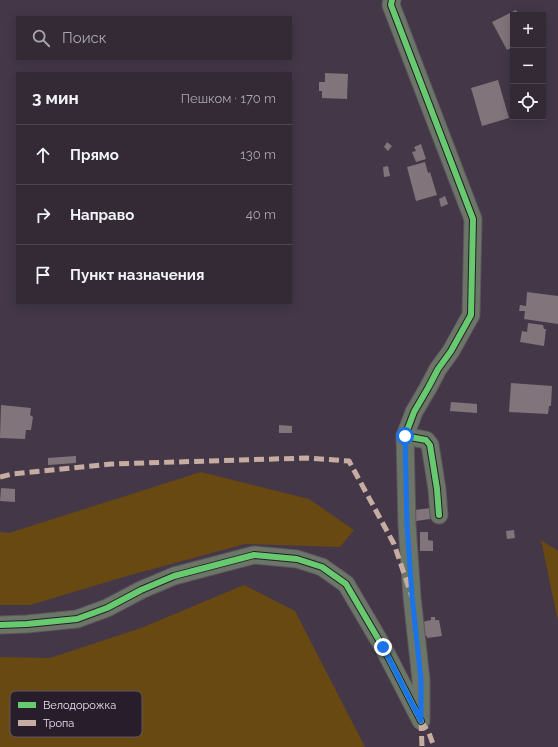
<!DOCTYPE html>
<html lang="ru">
<head>
<meta charset="utf-8">
<style>
  :root { --surface:#332a36; --page:#3e3642; --text:#f1f3f6; --muted:#a9a7ad; --line:#4e4651 }
  body { margin:0; font-family:Raleway,sans-serif; background:var(--page); color:var(--text) }
  .controls { position:absolute; right:12px; top:12px; display:grid; overflow:hidden; border-radius:0px; box-shadow:0 2px 10px #0003 }
  .controls button { width:36px; height:36px; display:grid; place-items:center; padding:0; border:0; border-bottom:1px solid var(--line); background:var(--surface); color:var(--text); font:20px sans-serif }
  .stop { position:absolute; width:12px; height:12px; margin:-9px; border:3px solid #1a73e8; border-radius:50%; background:#fff }
  .stop.end { background:#1a73e8; border-color:#fff; box-shadow:0 1px 4px #0008 }
  .list { margin:0; padding:0; list-style:none }
  h2 { display:flex; justify-content:space-between; align-items:center; height:52px; margin:0; padding:0 16px; font-size:17px }
  h2 small { font-size:13px; font-weight:400; color:var(--muted) }
  .list li { display:grid; grid-template-columns:26px 1fr auto; gap:12px; align-items:center; box-sizing:border-box; height:60px; padding:0 16px; border-top:1px solid var(--line) }
  .list b { display:block; font-size:15px; white-space:nowrap }
  .list em { font-size:13px; font-style:normal; color:var(--muted) }
  .icon { flex:none; width:22px; height:22px; fill:none; stroke:currentColor; stroke-width:2; stroke-linecap:round; stroke-linejoin:round }
  .map { position:relative; flex:none; width:558px; height:747px; overflow:hidden }
  .search { position:absolute; background:var(--surface); box-shadow:0 2px 10px #0003; left:16px; top:16px; width:276px; height:44px; display:flex; align-items:center; gap:10px; box-sizing:border-box; padding:0 14px; border-radius:0px; color:var(--muted); font-size:15px }
  .panel { position:absolute; background:var(--surface); box-shadow:0 2px 10px #0003; left:16px; top:72px; width:276px; height:232px; border-radius:0px }
  .map>svg:first-child { display:block }
</style>
</head>
<body>
<div class="map">
<svg width="558" height="747" viewBox="0 0 558 747">
  <rect width="100%" height="100%" fill="#443848"/>
  <path fill="#684912" d="M 201,472 L 309,499 L 354,530 L 340,547 L 245,544 L 127,576 L 30,605 L 0,605 L 0,532 L 9,533 Z
    M 541,540 L 558,551 L 558,621 Z
    M 244,585 L 295,611 L 365,747 L 0,747 L 0,657 L 50,658 L 141,628 Z"/>
  <path fill="#82747b" d="M 516,10 L 519,15 L 513,15 L 513,47 L 507,50 L 492,22 Z
    M 325,73 L 348,74 L 347,99 L 322,98 L 322,91 L 319,91 L 319,82 L 325,82 Z
    M 498,80 L 509,118 L 482,126 L 471,88 Z
    M 387,142 L 392,146 L 388,151 L 384,147 Z
    M 421,144 L 426,159 L 416,162 L 412,152 L 416,151 L 414,147 Z
    M 425,162 L 428,173 L 430,172 L 437,195 L 416,201 L 407,167 Z
    M 388,166 L 390,176 L 384,177 L 383,167 Z
    M 445,196 L 448,204 L 441,207 L 439,199 Z
    M 527,292 L 558,296 L 558,324 L 524,319 L 525,311 L 519,311 L 520,305 L 526,306 Z
    M 528,323 L 543,325 L 544,329 L 546,329 L 544,346 L 520,342 L 522,331 L 527,332 Z
    M 511,383 L 552,386 L 551,406 L 549,406 L 548,414 L 509,412 Z
    M 451,402 L 477,404 L 477,413 L 450,411 Z
    M 1,405 L 31,408 L 30,415 L 33,417 L 31,430 L 26,430 L 25,439 L 0,438 Z
    M 279,425 L 292,426 L 292,433 L 279,433 Z
    M 76,456 L 76,463 L 48,465 L 48,458 Z
    M 1,488 L 15,489 L 15,502 L 0,501 Z
    M 431,508 L 432,517 L 430,517 L 430,519 L 416,521 L 414,510 Z
    M 514,530 L 515,538 L 507,539 L 506,531 Z
    M 420,532 L 428,532 L 428,540 L 433,541 L 433,551 L 420,551 Z
    M 431,617 L 435,617 L 435,620 L 439,620 L 442,636 L 427,638 L 427,636 L 424,636 L 422,622 L 431,620 Z"/>
  <g fill="none" stroke-linecap="round" stroke-linejoin="round">
    <g stroke="#5e5461" stroke-width="19">
      <path id="minor" d="M 392,0 L 391,5 L 473,219 L 471,315 L 451,351 L 438,369 L 428,388 L 414,412 L 405,436 L 426,440 L 430,445 L 437,489 L 439,515
        M 405,436 L 407,525 L 412,597 L 421,680 L 421,719
        M 0,625 L 27,624 L 77,619 L 107,608 L 141,590 L 174,576 L 254,555 L 297,559 L 322,567 L 346,584 L 383,647 L 421,721"/>
    </g>
    <use href="#minor" stroke="#6b7667" stroke-width="17"/>
    <path stroke="#c7aca2" stroke-width="5" stroke-dasharray="10 5" stroke-linecap="butt" d="M 0,477 L 12,474 L 111,464 L 307,458 L 349,461 L 394,544 L 412,597
      M 421,721 L 429,733 L 434,747
      M 421,721 L 422,747"/>
    <g stroke="#271d2b" stroke-width="8">
      <path id="cycleway" d="M 392,0 L 391,5 L 473,219 L 471,315 L 451,351 L 438,369 L 428,388 L 414,412 L 405,436 L 426,440 L 430,445 L 437,489 L 439,515
        M 0,625 L 27,624 L 77,619 L 107,608 L 141,590 L 174,576 L 254,555 L 297,559 L 322,567 L 346,584 L 383,647 L 421,721"/>
    </g>
    <use href="#cycleway" stroke="#67ca6e" stroke-width="6"/>
  </g>
  <g fill="none" stroke-linecap="round" stroke-linejoin="round">
    <path stroke="#1a73e8" stroke-width="5" d="M 383,647 L 421,721 L 421,680 L 412,596 L 407,525 L 405,436"/>
  </g>
  <rect x="10" y="691" width="132" height="46" rx="6" fill="#271d2b" stroke="#625766" stroke-width="1"/>
  <rect x="18" y="702" width="18" height="6" fill="#67ca6e"/>
  <rect x="18" y="720" width="18" height="6" fill="#c7aca2"/>
  <g font-size="11" fill="#ecdef1">
    <text x="43" y="709">Велодорожка</text>
    <text x="43" y="727">Тропа</text>
  </g>
</svg>
<div class="controls">
<button>+</button>
<button>−</button>
<button><svg class="icon" aria-label="locate" viewBox="0 0 24 24"><circle cx="12" cy="12" r="6"/><path d="M12 2v4M12 18v4M2 12h4M18 12h4"/></svg></button>
</div>
<div class="stop" style="left:405px;top:436px"></div>
<div class="stop end" style="left:383px;top:647px"></div>
<div class="search"><svg class="icon" aria-label="search" viewBox="0 0 24 24"><circle cx="10" cy="10" r="6"/><path d="M15 15l6 6"/></svg>Поиск</div>
<section class="panel">
<h2>3 мин<small>Пешком · 170 m</small></h2>
<ul class="list">
<li><svg class="icon" aria-label="ahead" viewBox="0 0 24 24"><path d="M12 20V5M6 11l6-6 6 6"/></svg><div><b>Прямо</b></div><em>130 m</em></li>
<li><svg class="icon" aria-label="right" viewBox="0 0 24 24"><path d="M7 20v-9h11M14 6l5 5-5 5"/></svg><div><b>Направо</b></div><em>40 m</em></li>
<li><svg class="icon" aria-label="arrive" viewBox="0 0 24 24"><path d="M6 21V4h12l-3 4 3 4H6"/></svg><div><b>Пункт назначения</b></div></li>
</ul>
</section>
</div>
</body>
</html>
